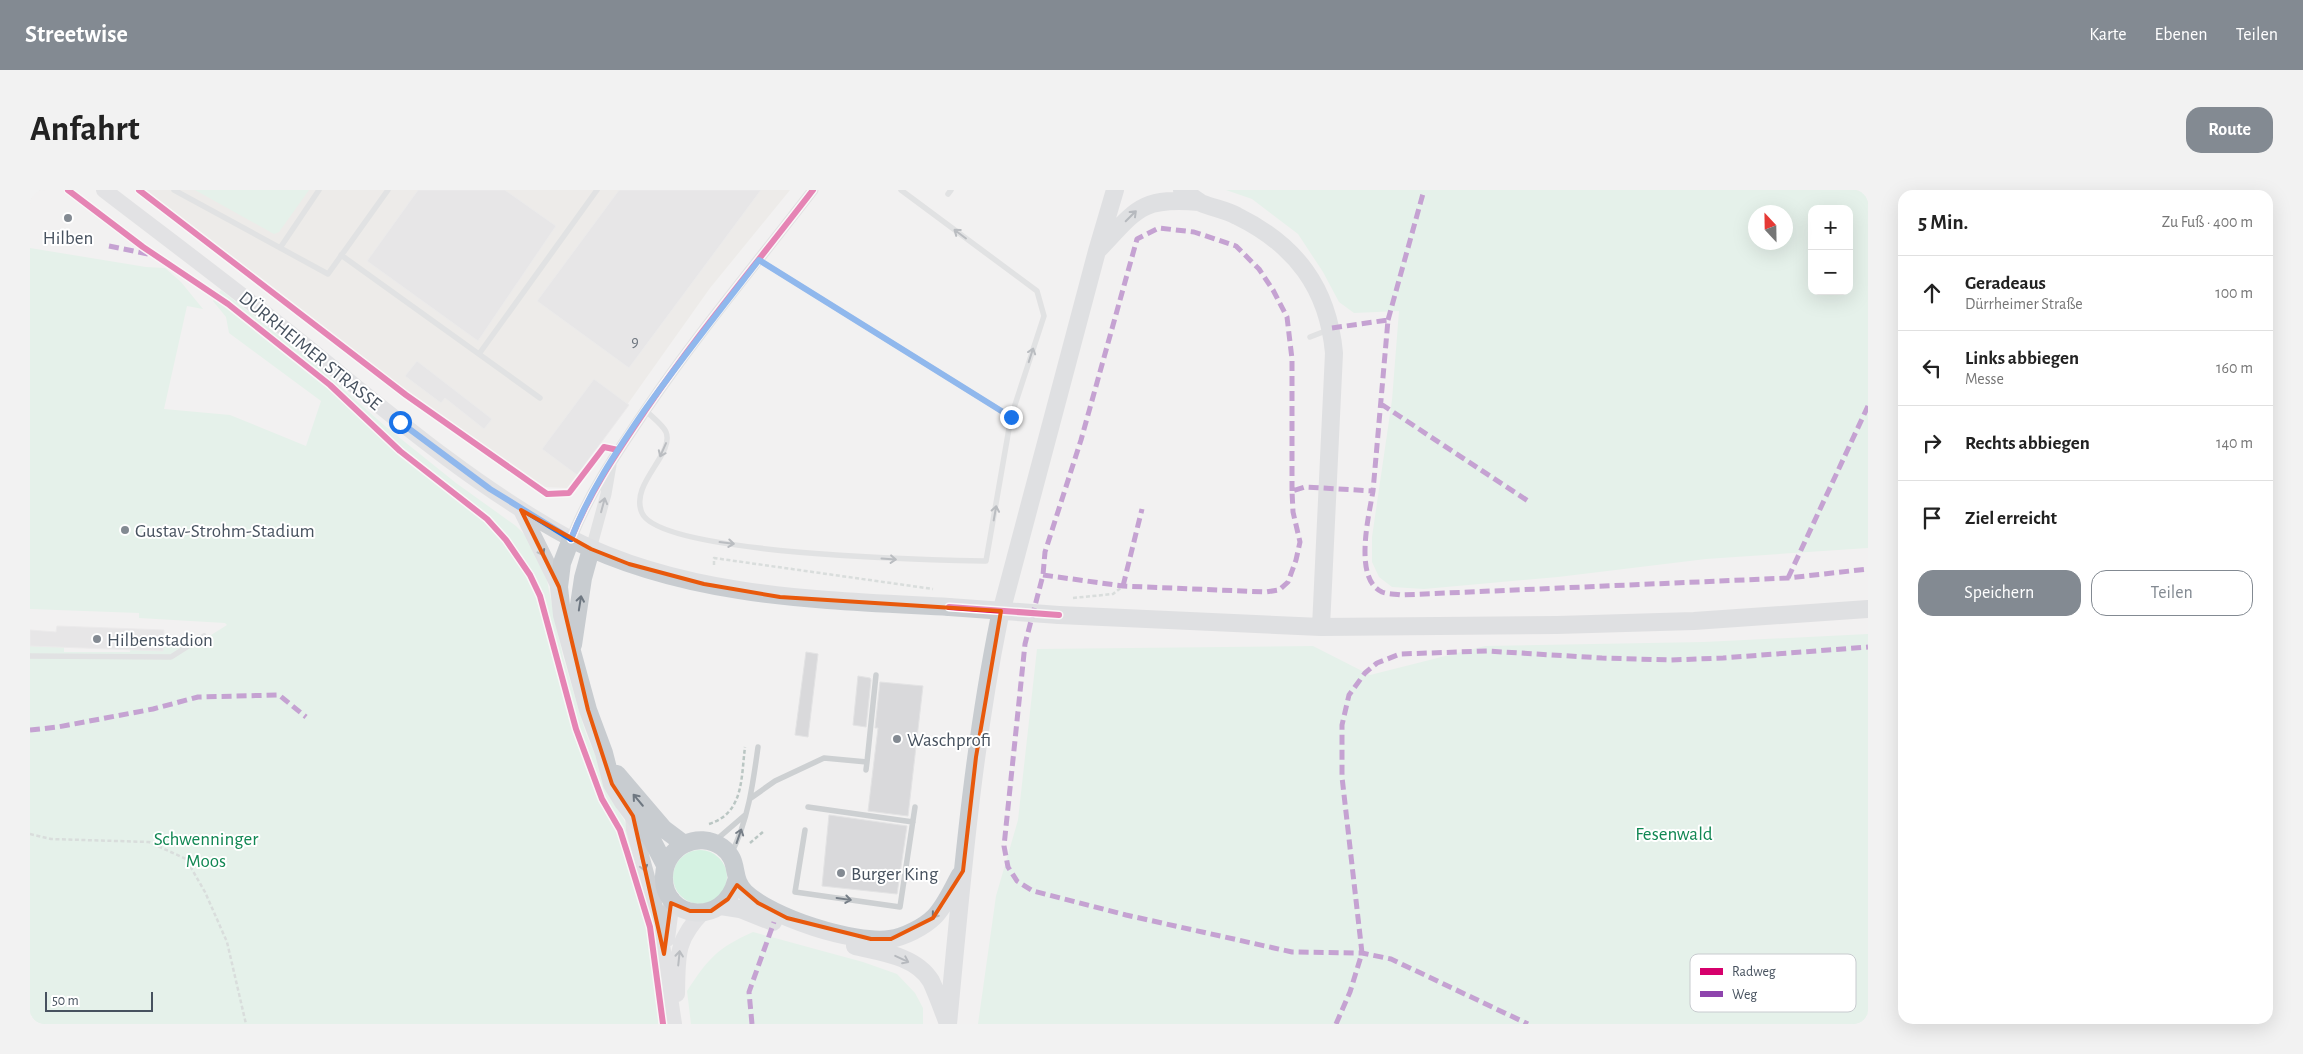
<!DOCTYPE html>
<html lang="de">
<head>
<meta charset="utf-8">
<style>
  :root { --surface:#fff; --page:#f2f2f2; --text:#222; --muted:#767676; --line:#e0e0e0; --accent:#838a92 }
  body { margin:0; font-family:"Alegreya Sans",sans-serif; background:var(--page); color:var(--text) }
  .controls { position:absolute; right:15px; top:15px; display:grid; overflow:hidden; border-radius:10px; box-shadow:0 5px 20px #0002 }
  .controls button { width:45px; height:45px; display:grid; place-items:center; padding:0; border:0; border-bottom:1px solid var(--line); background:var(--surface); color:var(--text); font:25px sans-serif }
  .compass { position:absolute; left:1718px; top:15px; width:45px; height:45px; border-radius:50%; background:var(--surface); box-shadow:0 5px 20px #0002; rotate:338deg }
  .scale { position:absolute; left:15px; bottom:12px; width:108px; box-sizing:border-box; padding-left:5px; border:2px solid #47525f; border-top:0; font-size:14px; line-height:18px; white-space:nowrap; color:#47525f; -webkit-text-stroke:4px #fff; paint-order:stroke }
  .stop { position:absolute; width:15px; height:15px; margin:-11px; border:4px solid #1a73e8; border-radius:50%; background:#fff }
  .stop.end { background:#1a73e8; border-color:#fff; box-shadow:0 1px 5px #0008 }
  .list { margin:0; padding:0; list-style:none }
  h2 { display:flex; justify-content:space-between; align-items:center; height:65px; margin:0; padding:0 20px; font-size:21px }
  h2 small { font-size:16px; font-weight:400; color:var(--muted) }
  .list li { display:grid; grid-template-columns:32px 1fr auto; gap:15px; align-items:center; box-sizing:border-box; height:75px; padding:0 20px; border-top:1px solid var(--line) }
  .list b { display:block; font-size:19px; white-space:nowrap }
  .list p { margin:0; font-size:16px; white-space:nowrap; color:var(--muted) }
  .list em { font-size:16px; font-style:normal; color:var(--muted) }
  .actions { display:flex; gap:10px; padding:15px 20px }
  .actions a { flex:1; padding:11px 0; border:1px solid var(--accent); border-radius:15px; text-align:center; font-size:18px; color:var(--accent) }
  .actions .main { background:var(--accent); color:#fff }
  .icon { flex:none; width:28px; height:28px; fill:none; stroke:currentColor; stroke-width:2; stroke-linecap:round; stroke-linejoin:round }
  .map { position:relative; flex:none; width:1838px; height:834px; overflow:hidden; border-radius:15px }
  header { display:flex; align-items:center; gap:30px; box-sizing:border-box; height:70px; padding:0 25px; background:var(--accent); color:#fff }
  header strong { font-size:24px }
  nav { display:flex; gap:28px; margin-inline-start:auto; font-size:18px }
  .intro { display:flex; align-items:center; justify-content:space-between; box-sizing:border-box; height:120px; padding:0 30px }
  h1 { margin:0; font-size:35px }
  .button { padding:12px 22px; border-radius:15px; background:var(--accent); color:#fff; font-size:18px; font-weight:700 }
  main { display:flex; gap:30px; padding:0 30px }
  aside { flex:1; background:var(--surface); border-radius:15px; box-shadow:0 5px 20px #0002 }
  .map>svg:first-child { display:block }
</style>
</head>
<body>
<header>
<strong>Streetwise</strong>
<nav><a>Karte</a><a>Ebenen</a><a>Teilen</a></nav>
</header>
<div class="intro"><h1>Anfahrt</h1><a class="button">Route</a></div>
<main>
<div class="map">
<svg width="1838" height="834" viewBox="0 0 1838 834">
  <rect width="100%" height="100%" fill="#f2f1f1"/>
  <path fill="#e6e5df" d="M 115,0 L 760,0 L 680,98 L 538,298 L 513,297 L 360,189 Z"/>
  <path fill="#d5f2e2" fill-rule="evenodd" d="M 165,0 L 279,0 L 249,42 L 244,44 Z
    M 1196,0 L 1838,0 L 1838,358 L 1676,369 L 1528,387 L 1394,399 L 1362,397 L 1349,387 L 1342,372 L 1342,347 L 1362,210 L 1369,121 L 1324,123 L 1309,112 L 1293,82 L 1268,44 L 1222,9 ZM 1782,19 L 1819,19 L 1819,101 L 1782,101 ZM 1726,22 L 1756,22 L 1756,52 L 1726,52 Z
    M 0,58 L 116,77 L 135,78 L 151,92 L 173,119 L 157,116 L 134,219 L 200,225 L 276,256 L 291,211 L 199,143 L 196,127 L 183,111 L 191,100 L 280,170 L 355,236 L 426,293 L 486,336 L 502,352 L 512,367 L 533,467 L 556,544 L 570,576 L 579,606 L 594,630 L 607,663 L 620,715 L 624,790 L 630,834 L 0,834 L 0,454 L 34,456 L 34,462 L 100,462 L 101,457 L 162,457 L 197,435 L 195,433 L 109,428 L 109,423 L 0,419 Z
    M 1838,444 L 1838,834 L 948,834 L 966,706 L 988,630 L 1007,459 L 1283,456 L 1340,485 L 1455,456 L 1674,452 Z
    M643 687a27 27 0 1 1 54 0a27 27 0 1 1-54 0Z
    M 723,742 L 833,772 L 867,784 L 885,803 L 893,818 L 893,834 L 661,834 L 657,801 C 678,769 687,758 723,742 Z"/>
  <path fill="#d9d9db" stroke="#e3e3e4" d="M 388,0 L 475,0 L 526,36 L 448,151 L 337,71 Z
    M 589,0 L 731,0 L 599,178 L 507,111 Z
    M 387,171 L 462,229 L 454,239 L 415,208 L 411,213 L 375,186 Z
    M 564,189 L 599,215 L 547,285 L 512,259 Z
    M 27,436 L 134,440 L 133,461 L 0,456 L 0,440 L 26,442 Z
    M 776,462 L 788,464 L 778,547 L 765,545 Z
    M 828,486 L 840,488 L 841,490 L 836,537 L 823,535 Z
    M 850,492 L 893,496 L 878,626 L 838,621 L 848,538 L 845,538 Z
    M 799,625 L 877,636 L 867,704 L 792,696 Z"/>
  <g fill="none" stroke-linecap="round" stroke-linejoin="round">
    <path stroke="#bac6c3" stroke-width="2.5" stroke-dasharray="4 2.5" stroke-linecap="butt" d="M 684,375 L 684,368 L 903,399
      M 1043,408 L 1083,404 L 1093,396
      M 679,634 C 714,623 711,588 715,557
      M 0,644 L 21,649 L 119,652 L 156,669 L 175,702 L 197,752 L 216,834
      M 720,653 L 734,641"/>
    <path stroke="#cdd0d2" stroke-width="5.5" d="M 144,0 L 298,84 L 358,0
      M 918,4 L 921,0
      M 250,58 L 289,0
      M 311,65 L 510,208
      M 729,70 L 981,227
      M 1280,147 L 1298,140
      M 449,164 L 567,0
      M 615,220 C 621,226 633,235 636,242 C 645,264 599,294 612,323 C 630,365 906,370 956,371 L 981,227 L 1014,126 L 1007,101 L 871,0
      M 0,466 L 141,467 L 174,446
      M 837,572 L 846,485
      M 721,608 L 745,591 L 794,568 L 837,572 L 836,580
      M 778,617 L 883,632
      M 775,640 L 765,702 L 870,717 L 885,617
      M 686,650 L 715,625
      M 701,664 C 718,631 723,594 728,557"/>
    <path stroke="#cdd0d2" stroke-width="11" d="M 541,349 C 560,301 588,261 617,218 C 668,143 727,73 783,0
      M 561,359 L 576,304 L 581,275"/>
    <path stroke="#ced1d4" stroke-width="16" d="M 74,0 C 143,53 213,105 281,160 C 363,227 447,298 541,349
      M 491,320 L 529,397
      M 603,626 L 604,639 L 628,728 L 644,834
      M 637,749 L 642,709
      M 647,804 C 648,766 645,751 673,722"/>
    <path stroke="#c8ccd0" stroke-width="18" d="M 1152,0 C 1158,4 1165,9 1171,13 C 1183,18 1196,20 1207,26 C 1266,55 1298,98 1304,163 L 1291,437
      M 1069,59 C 1107,19 1111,7 1169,12
      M 1029,425 L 1291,437 L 1527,435 L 1664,431 L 1838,419
      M 543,455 L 553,388 L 561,359
      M 587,584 L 634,639 L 654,654
      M 635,675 L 622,650 L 593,612 L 582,594 L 574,563 L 558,520 L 532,425 L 529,397 L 532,373 L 541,349 C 657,408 791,410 919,417
      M 706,691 C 694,738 632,729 634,686 C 635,657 668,640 692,657 C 711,671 700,687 715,702 C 742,728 824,754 860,749 C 874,747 894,737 904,727 C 915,716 922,699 930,685
      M 691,716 L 710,719 L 743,732
      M 825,756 C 851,762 886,766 901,791 C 907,804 912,818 917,831
      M 918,834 C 931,699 942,563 969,430 L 1067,61 L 1085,0"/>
    <path stroke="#c8ccd0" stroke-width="18" d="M 919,417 L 1029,425"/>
    <path stroke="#8e44ad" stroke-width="5" stroke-dasharray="10 5" stroke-linecap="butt" d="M 79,56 L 118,64
      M 1358,130 L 1394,0
      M 1302,138 L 1358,130 L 1343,301
      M 1351,214 L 1498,311
      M 1262,301 L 1262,169 L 1257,127 L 1243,100 L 1229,79 L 1206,56 L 1164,42 L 1129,38 L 1107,49 L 1051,250 L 1015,362 L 1013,385 L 995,454 L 974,656 L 978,677 L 987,691 L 1003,701 L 1096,725 L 1262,762 L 1332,763 L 1361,769 L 1498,834
      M 1013,385 L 1093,396 L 1236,402 L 1249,400 L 1258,392 L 1266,370 L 1270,352 L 1263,322 L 1262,301 L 1275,297 L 1343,301 C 1339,325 1323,389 1352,402 C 1357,404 1365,404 1371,405 L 1758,388 L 1838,379
      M 1758,388 L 1838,216
      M 1093,396 L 1112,319
      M 0,540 L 28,537 L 123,519 L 168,507 L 249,505 L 276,527
      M 722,834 L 719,802 L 744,732
      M 1306,834 L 1320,802 L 1332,763 L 1312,587 L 1312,535 L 1319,505 L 1335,483 L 1347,473 L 1370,464 L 1457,461 L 1572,468 L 1641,470 L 1693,468 L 1838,457"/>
    <g stroke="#fff" stroke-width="9">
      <path id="cycleway" d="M 38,0 L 113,57 L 198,114 L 300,195 L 370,261 L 457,329 L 476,350 L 500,385 L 510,406 L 546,539 L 572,609 L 590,640 L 597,662 L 620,737 L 633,834
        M 109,0 L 376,205 L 517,304 L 539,303 L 574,257 L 588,260
        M 541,349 C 560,301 588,261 617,218 C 668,143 727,73 783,0
        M 919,417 L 1029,425"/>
    </g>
    <use href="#cycleway" stroke="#d6006c" stroke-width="6"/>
  </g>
  <defs><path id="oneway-shaft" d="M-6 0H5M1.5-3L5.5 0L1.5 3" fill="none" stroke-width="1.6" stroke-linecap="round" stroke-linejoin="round" transform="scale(1.25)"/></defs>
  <g stroke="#6e7781">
    <use href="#oneway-shaft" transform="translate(1101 26) rotate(-45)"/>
    <use href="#oneway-shaft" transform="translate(550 413) rotate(-81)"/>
    <use href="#oneway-shaft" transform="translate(608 610) rotate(-130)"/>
    <use href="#oneway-shaft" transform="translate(907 722) rotate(128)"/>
    <use href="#oneway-shaft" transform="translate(872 769) rotate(25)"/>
  </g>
  <g stroke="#767e87">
    <use href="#oneway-shaft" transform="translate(930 44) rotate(-143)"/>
    <use href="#oneway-shaft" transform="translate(1001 165) rotate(-72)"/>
    <use href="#oneway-shaft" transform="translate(633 260) rotate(114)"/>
    <use href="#oneway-shaft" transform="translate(573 315) rotate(-75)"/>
    <use href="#oneway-shaft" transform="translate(965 323) rotate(-80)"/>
    <use href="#oneway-shaft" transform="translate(697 353) rotate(7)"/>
    <use href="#oneway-shaft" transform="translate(859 369) rotate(4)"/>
    <use href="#oneway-shaft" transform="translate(709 646) rotate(-71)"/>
    <use href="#oneway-shaft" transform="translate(814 709) rotate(8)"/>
  </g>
  <g stroke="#767e88">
    <use href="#oneway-shaft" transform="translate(510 359) rotate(63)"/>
    <use href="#oneway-shaft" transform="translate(613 674) rotate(75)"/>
    <use href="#oneway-shaft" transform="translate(649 768) rotate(-84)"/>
  </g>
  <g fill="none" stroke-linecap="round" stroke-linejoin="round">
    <path stroke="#1a73e8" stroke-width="6" d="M 370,232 L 460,299 L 541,349 C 559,302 586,262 614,221 C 651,169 690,120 729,70 L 981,227"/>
  </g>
  <path d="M0 0H1838V834H0ZM 491,320 L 561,359 L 599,374 L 674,394 L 750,407 L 971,421 L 946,567 L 933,681 L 903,728 L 861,749 L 841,749 L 757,728 L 728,713 L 707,695 L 698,709 L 681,721 L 660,721 L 641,713 L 634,764 L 603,626 L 582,594 L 558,520 L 529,397 Z" fill="#f2f1f1" fill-opacity=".55" fill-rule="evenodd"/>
  <path fill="none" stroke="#e8590c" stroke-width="4" stroke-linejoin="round" d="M 491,320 L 561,359 L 599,374 L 674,394 L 750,407 L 971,421 L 946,567 L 933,681 L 903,728 L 861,749 L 841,749 L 757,728 L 728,713 L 707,695 L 698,709 L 681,721 L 660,721 L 641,713 L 634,764 L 603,626 L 582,594 L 558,520 L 529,397 Z"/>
  <g fill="#838a92" stroke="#fff" stroke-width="2">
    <circle cx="38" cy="28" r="5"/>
    <circle cx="95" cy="340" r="5"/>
    <circle cx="67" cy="449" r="5"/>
    <circle cx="867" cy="549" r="5"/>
    <circle cx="811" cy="683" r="5"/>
  </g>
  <g text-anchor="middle" stroke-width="4" stroke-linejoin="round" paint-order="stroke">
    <g font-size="16" fill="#6d757f">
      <text x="605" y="157">9</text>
    </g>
    <g font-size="19" fill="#47525f" stroke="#fff" text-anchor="start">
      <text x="38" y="54" text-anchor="middle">Hilben</text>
      <text x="105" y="347">Gustav-Strohm-Stadium</text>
      <text x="77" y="456">Hilbenstadion</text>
      <text x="877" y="556">Waschprofi</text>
      <text x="821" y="690">Burger King</text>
    </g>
    <g font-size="19" fill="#47525f" stroke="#fff">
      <text transform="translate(281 160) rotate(39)" y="7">DÜRRHEIMER STRASSE</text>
    </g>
    <g font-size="19" fill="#118753" stroke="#fff">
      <text x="1644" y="650">Fesenwald</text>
      <text x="176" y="655">Schwenninger<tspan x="176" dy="22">Moos</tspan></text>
    </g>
  </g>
  <rect x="1660" y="764" width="166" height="58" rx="8" fill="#fff" stroke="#c8cbcf" stroke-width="1"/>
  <rect x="1670" y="778" width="23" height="7" fill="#d6006c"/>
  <rect x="1670" y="801" width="23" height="6" fill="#8e44ad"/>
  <g font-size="14" fill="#47525f">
    <text x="1702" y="786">Radweg</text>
    <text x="1702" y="809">Weg</text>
  </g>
</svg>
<div class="controls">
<button>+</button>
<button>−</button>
</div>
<svg class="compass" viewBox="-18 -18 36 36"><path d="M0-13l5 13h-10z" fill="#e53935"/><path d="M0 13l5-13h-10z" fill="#767676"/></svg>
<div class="scale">50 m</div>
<div class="stop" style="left:370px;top:232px"></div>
<div class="stop end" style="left:981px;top:227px"></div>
</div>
<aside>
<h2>5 Min.<small>Zu Fuß · 400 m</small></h2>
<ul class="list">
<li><svg class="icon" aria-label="ahead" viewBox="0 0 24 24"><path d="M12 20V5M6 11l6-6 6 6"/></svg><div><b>Geradeaus</b><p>Dürrheimer Straße</p></div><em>100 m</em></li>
<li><svg class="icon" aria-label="left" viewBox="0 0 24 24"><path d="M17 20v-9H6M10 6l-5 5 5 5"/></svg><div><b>Links abbiegen</b><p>Messe</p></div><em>160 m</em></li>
<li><svg class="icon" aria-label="right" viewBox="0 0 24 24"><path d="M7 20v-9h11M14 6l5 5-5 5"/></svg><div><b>Rechts abbiegen</b></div><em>140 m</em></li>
<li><svg class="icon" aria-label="arrive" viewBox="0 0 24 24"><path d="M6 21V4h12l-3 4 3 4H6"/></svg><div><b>Ziel erreicht</b></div></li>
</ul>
<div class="actions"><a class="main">Speichern</a><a>Teilen</a></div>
</aside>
</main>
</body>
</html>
